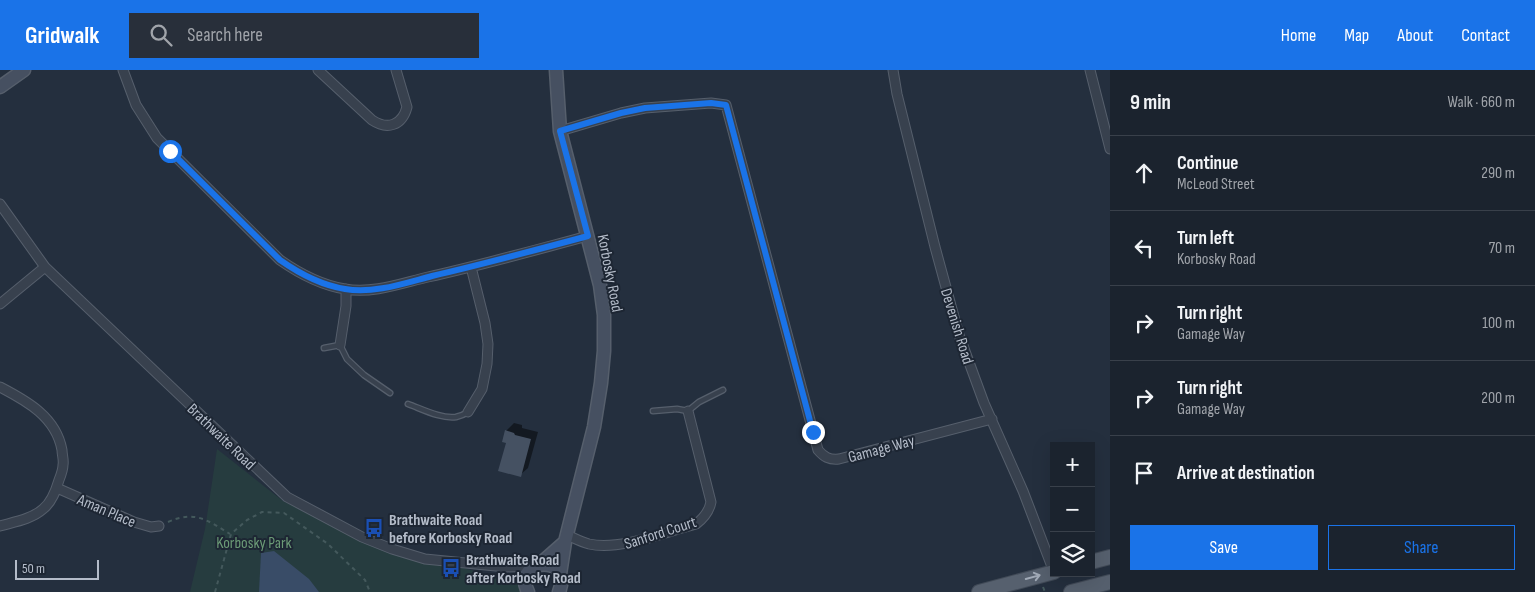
<!DOCTYPE html>
<html lang="en">
<head>
<meta charset="utf-8">
<style>
  :root { --surface:#1b232e; --page:#282f3a; --text:#f1f3f6; --muted:#a0a4aa; --line:#39404a; --accent:#1a73e8 }
  body { margin:0; font-family:"Sofia Sans Condensed",sans-serif; background:var(--page); color:var(--text) }
  .controls { position:absolute; right:15px; bottom:15px; display:grid; overflow:hidden; border-radius:0px; box-shadow:0 5px 20px #0002 }
  .controls button { width:45px; height:45px; display:grid; place-items:center; padding:0; border:0; border-bottom:1px solid var(--line); background:var(--surface); color:var(--text); font:25px sans-serif }
  .scale { position:absolute; left:15px; bottom:12px; width:84px; box-sizing:border-box; padding-left:5px; border:2px solid #b4bcc9; border-top:0; font-size:14px; line-height:18px; white-space:nowrap; color:#b4bcc9; -webkit-text-stroke:4px #1d2633; paint-order:stroke }
  .stop { position:absolute; width:15px; height:15px; margin:-11px; border:4px solid #1a73e8; border-radius:50%; background:#fff }
  .stop.end { background:#1a73e8; border-color:#fff; box-shadow:0 1px 5px #0008 }
  .list { margin:0; padding:0; list-style:none }
  h2 { display:flex; justify-content:space-between; align-items:center; height:65px; margin:0; padding:0 20px; font-size:21px }
  h2 small { font-size:16px; font-weight:400; color:var(--muted) }
  .list li { display:grid; grid-template-columns:32px 1fr auto; gap:15px; align-items:center; box-sizing:border-box; height:75px; padding:0 20px; border-top:1px solid var(--line) }
  .list b { display:block; font-size:19px; white-space:nowrap }
  .list p { margin:0; font-size:16px; white-space:nowrap; color:var(--muted) }
  .list em { font-size:16px; font-style:normal; color:var(--muted) }
  .actions { display:flex; gap:10px; padding:15px 20px }
  .actions a { flex:1; padding:11px 0; border:1px solid var(--accent); border-radius:0px; text-align:center; font-size:18px; color:var(--accent) }
  .actions .main { background:var(--accent); color:#fff }
  .icon { flex:none; width:28px; height:28px; fill:none; stroke:currentColor; stroke-width:2; stroke-linecap:round; stroke-linejoin:round }
  .map { position:relative; flex:none; width:1110px; height:522px; overflow:hidden }
  header { display:flex; align-items:center; gap:30px; box-sizing:border-box; height:70px; padding:0 25px; background:var(--accent); color:#fff }
  header strong { font-size:24px }
  nav { display:flex; gap:28px; margin-inline-start:auto; font-size:18px }
  .search { width:350px; height:45px; background:var(--page); display:flex; align-items:center; gap:12px; box-sizing:border-box; padding:0 18px; border-radius:0px; color:var(--muted); font-size:19px }
  main { display:flex }
  aside { flex:1; background:var(--surface) }
  .map>svg:first-child { display:block }
</style>
</head>
<body>
<header>
<strong>Gridwalk</strong>
<div class="search"><svg class="icon" aria-label="search" viewBox="0 0 24 24"><circle cx="10" cy="10" r="6"/><path d="M15 15l6 6"/></svg>Search here</div>
<nav><a>Home</a><a>Map</a><a>About</a><a>Contact</a></nav>
</header>
<main>
<div class="map">
<svg width="1110" height="522" viewBox="0 0 1110 522">
  <rect width="100%" height="100%" fill="#242f3e"/>
  <path fill="#263c3f" d="M 217,379 L 283,431 L 382,479 L 513,510 L 528,522 L 190,522 L 205,459 Z"/>
  <path fill="#394c67" d="M 274,481 L 309,509 L 319,522 L 259,522 L 261,483 Z"/>
  <path fill="#0007" d="M 514,353 L 522,355 L 522,358 L 538,362 L 528,398 L 520,405 L 507,372 L 506,361 Z"/>
  <path fill="#455162" d="M 505,360 L 514,363 L 515,365 L 531,369 L 521,407 L 498,401 L 506,373 L 502,372 Z"/>
  <g fill="none" stroke-linecap="round" stroke-linejoin="round">
    <g stroke="#565f6c" stroke-width="7">
      <path id="lane" d="M 324,278 L 340,275 L 347,289 L 364,305 L 390,323
        M 408,334 C 422,339 441,349 456,347 C 460,346 465,344 468,342
        M 653,341 L 677,339 L 688,341 L 699,332 L 723,320"/>
    </g>
    <g stroke="#565f6c" stroke-width="11">
      <path id="street" d="M 123,0 L 136,35 L 157,68 L 280,190 C 300,204 320,215 345,219 C 373,224 402,213 428,207 C 482,195 535,180 588,166
        M 318,0 L 372,50 C 387,60 402,56 407,37 L 396,0
        M 893,0 L 897,24 L 935,177 L 959,265 L 984,333 L 1023,421 L 1054,502
        M 1090,0 L 1110,79
        M 560,61 L 621,43 L 645,38 L 711,33 L 726,35 L 818,380 C 824,387 829,390 839,389 L 992,349
        M 0,134 L 45,197 L 287,427 L 362,467 L 392,479 L 425,489 L 506,497 L 535,496
        M 0,234 L 45,197
        M 340,275 L 346,236 L 346,219
        M 0,317 C 27,331 56,347 62,380 C 62,385 64,390 63,395 C 63,400 61,405 59,410 C 56,420 52,432 43,439 C 32,449 14,452 0,456
        M 468,342 L 482,319 L 487,294 L 488,274 L 485,253 L 471,197
        M 57,418 L 134,452 L 151,457 L 159,456
        M 567,465 C 574,468 581,472 589,474 C 620,481 665,462 696,454 C 704,448 709,442 711,432 L 688,341"/>
    </g>
    <g stroke="#565f6c" stroke-width="15">
      <path id="secondary" d="M 556,0 L 560,61 L 600,215 L 604,245 L 604,281 L 601,313 L 594,357 L 565,472 L 560,504
        M 0,17 L 24,0
        M 540,494 L 565,472
        M 528,522 C 511,488 574,483 559,522"/>
    </g>
    <g stroke="#414a57" stroke-width="16">
      <path id="primary" d="M 1091,492 L 1110,487
        M 979,522 L 1054,502
        M 1071,522 L 1110,512"/>
    </g>
    <path stroke="#44595c" stroke-width="2" stroke-dasharray="4 4" stroke-linecap="butt" d="M 168,452 C 195,440 207,450 230,464
      M 1043,517 L 1045,522
      M 215,522 L 231,464 L 247,450 L 262,442 L 284,443 L 328,474 L 365,510 L 370,522"/>
    <use href="#lane" stroke="#38414e" stroke-width="4.5"/>
    <use href="#street" stroke="#38414e" stroke-width="9"/>
    <use href="#secondary" stroke="#465061" stroke-width="12"/>
    <use href="#primary" stroke="#56606e" stroke-width="14"/>
  </g>
  <defs><path id="oneway-shaft" d="M-6 0H5M1.5-3L5.5 0L1.5 3" fill="none" stroke-width="1.6" stroke-linecap="round" stroke-linejoin="round" transform="scale(1.25)"/></defs>
  <use stroke="#a1aab7" href="#oneway-shaft" transform="translate(1033 507) rotate(-15)"/>
  <g fill="none" stroke-linecap="round" stroke-linejoin="round">
    <path stroke="#1a73e8" stroke-width="6" d="M 170,81 L 280,190 C 300,204 320,215 345,219 C 374,224 405,213 432,206 C 484,194 536,180 588,166 L 560,61 L 621,43 L 645,38 L 711,33 L 726,35 L 813,362"/>
  </g>
  <defs>
    <g id="bus-bare" transform="scale(1.5)"><path d="M-5-6H5V4H4V6H2V4H-2V6H-4V4H-5ZM-3.5-4V0h7V-4ZM-3.5 1.2v1.5H-2V1.2ZM2 1.2v1.5H3.5V1.2Z" fill="#1a4fb4" stroke="#1d2633" stroke-width="2.5" paint-order="stroke"/></g>
  </defs>
  <g fill-rule="evenodd">
    <use href="#bus-bare" x="374" y="458"/>
    <use href="#bus-bare" x="451" y="498"/>
  </g>
  <g text-anchor="middle" stroke-width="4" stroke-linejoin="round" paint-order="stroke">
    <g font-size="16" fill="#b4bcc9" stroke="#1d2633">
      <text transform="translate(611 203) rotate(79)" y="6">Korbosky Road</text>
      <text transform="translate(958 256) rotate(73)" y="6">Devenish Road</text>
      <text transform="translate(222 366) rotate(44)" y="6">Brathwaite Road</text>
      <text transform="translate(881 378) rotate(-15)" y="6">Gamage Way</text>
      <text transform="translate(107 440) rotate(23)" y="6">Aman Place</text>
      <text transform="translate(660 462) rotate(-18)" y="6">Sanford Court</text>
    </g>
    <g font-size="16" font-weight="bold" fill="#b4bcc9" stroke="#1d2633" text-anchor="start">
      <text x="389" y="455">Brathwaite Road<tspan x="389" dy="18">before Korbosky Road</tspan></text>
      <text x="466" y="495">Brathwaite Road<tspan x="466" dy="18">after Korbosky Road</tspan></text>
    </g>
    <g font-size="16" fill="#6b9a76" stroke="#1d2633">
      <text x="254" y="478">Korbosky Park</text>
    </g>
  </g>
</svg>
<div class="controls">
<button>+</button>
<button>−</button>
<button><svg class="icon" aria-label="layers" viewBox="0 0 24 24"><path d="M12 4l9 5-9 5-9-5zM3 14l9 5 9-5"/></svg></button>
</div>
<div class="scale">50 m</div>
<div class="stop" style="left:170px;top:81px"></div>
<div class="stop end" style="left:813px;top:362px"></div>
</div>
<aside>
<h2>9 min<small>Walk · 660 m</small></h2>
<ul class="list">
<li><svg class="icon" aria-label="ahead" viewBox="0 0 24 24"><path d="M12 20V5M6 11l6-6 6 6"/></svg><div><b>Continue</b><p>McLeod Street</p></div><em>290 m</em></li>
<li><svg class="icon" aria-label="left" viewBox="0 0 24 24"><path d="M17 20v-9H6M10 6l-5 5 5 5"/></svg><div><b>Turn left</b><p>Korbosky Road</p></div><em>70 m</em></li>
<li><svg class="icon" aria-label="right" viewBox="0 0 24 24"><path d="M7 20v-9h11M14 6l5 5-5 5"/></svg><div><b>Turn right</b><p>Gamage Way</p></div><em>100 m</em></li>
<li><svg class="icon" aria-label="right" viewBox="0 0 24 24"><path d="M7 20v-9h11M14 6l5 5-5 5"/></svg><div><b>Turn right</b><p>Gamage Way</p></div><em>200 m</em></li>
<li><svg class="icon" aria-label="arrive" viewBox="0 0 24 24"><path d="M6 21V4h12l-3 4 3 4H6"/></svg><div><b>Arrive at destination</b></div></li>
</ul>
<div class="actions"><a class="main">Save</a><a>Share</a></div>
</aside>
</main>
</body>
</html>
